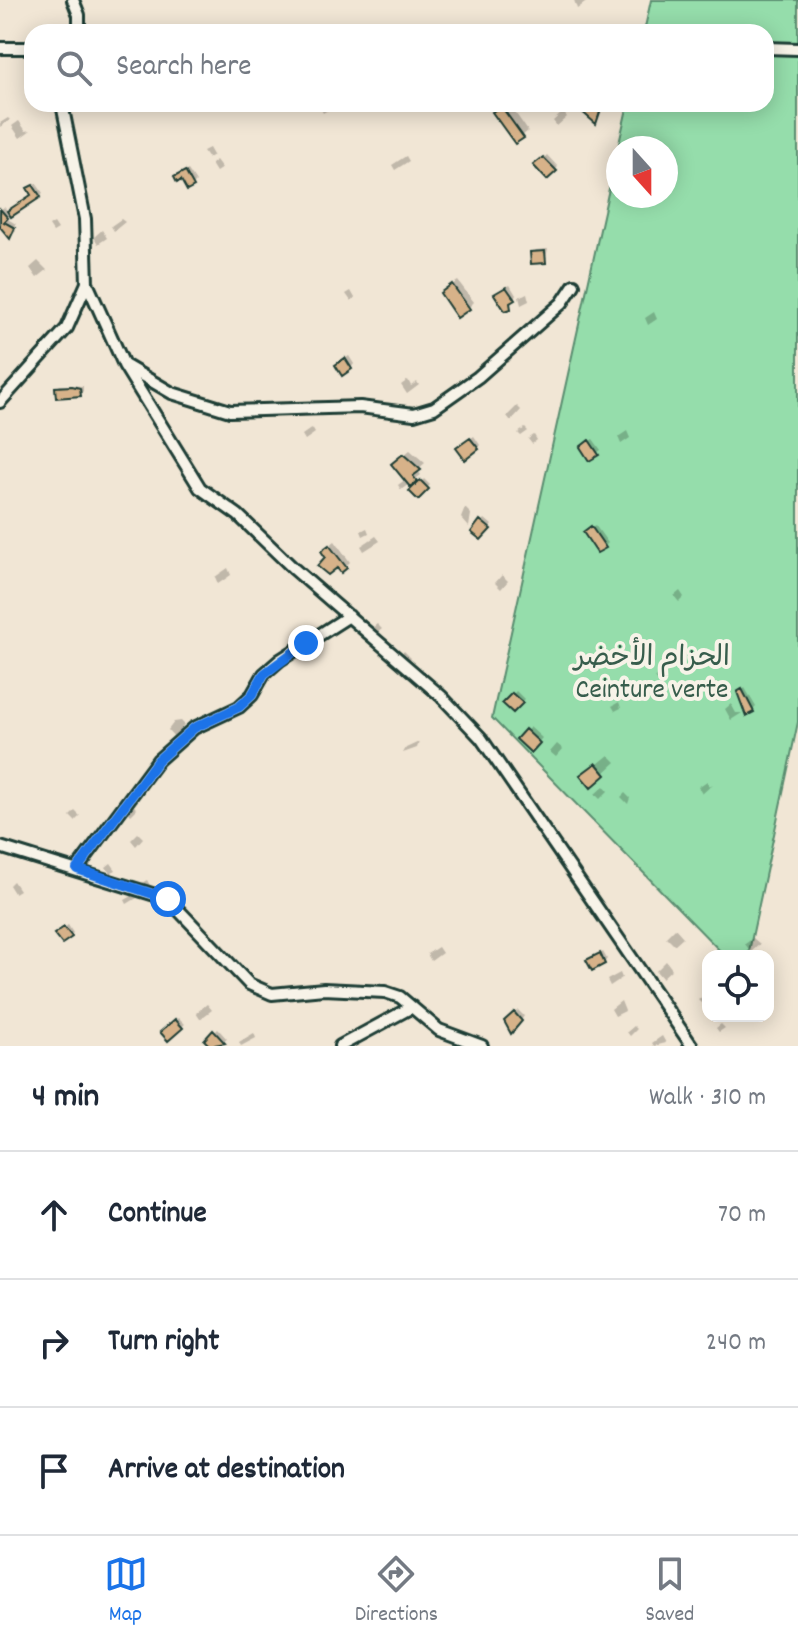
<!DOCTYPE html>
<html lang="en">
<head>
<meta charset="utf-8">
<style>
  :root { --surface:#fff; --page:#f2f2f3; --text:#1f2937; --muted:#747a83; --line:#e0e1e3; --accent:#1a73e8 }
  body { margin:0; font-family:Dekko,"Playpen Sans Arabic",sans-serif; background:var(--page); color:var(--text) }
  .controls { position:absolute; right:24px; bottom:24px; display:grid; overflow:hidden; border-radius:16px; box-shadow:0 4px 20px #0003 }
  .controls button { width:72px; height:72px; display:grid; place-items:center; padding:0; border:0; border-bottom:2px solid var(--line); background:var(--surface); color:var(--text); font:40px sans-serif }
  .compass { position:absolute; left:606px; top:136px; width:72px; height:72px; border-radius:50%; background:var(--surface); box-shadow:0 4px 20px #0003; rotate:159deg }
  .stop { position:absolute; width:24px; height:24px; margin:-18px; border:6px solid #1a73e8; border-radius:50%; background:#fff }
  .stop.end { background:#1a73e8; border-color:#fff; box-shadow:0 2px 8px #0008 }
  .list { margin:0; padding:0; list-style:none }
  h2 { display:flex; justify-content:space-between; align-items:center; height:104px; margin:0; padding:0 32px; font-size:34px }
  h2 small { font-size:26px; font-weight:400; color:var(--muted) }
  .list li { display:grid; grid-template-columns:52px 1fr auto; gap:24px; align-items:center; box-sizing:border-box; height:128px; padding:0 32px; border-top:2px solid var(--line) }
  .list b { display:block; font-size:30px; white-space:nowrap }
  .list em { font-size:26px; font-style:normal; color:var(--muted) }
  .icon { flex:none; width:44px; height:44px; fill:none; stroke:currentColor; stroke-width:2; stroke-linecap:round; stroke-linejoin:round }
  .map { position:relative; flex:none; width:798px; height:1046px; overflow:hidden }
  .search { position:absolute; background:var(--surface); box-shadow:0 4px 20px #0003; left:24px; right:24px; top:24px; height:88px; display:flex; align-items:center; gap:20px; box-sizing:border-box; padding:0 28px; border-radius:24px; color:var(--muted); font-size:30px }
  .sheet { height:488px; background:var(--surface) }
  nav { display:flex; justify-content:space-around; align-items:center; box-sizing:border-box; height:112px; border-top:2px solid var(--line); background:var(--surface); font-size:22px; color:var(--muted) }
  nav a { display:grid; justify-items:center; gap:4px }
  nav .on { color:var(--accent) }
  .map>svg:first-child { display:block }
</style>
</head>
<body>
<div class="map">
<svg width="798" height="1046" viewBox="0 0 798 1046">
  <rect width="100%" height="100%" fill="#f1e6d5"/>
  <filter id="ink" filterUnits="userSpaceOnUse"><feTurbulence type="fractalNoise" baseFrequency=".0125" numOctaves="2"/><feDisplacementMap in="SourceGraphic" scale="16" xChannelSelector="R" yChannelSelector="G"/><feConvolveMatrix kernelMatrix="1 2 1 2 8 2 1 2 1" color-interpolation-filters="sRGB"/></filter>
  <g filter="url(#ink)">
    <path fill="#95ddab" stroke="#5a8d70" stroke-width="2" d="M 651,0 L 798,0 L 798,722 L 748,956 L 725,956 L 492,718 L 618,148 L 618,196 L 666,196 L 666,148 L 618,148 L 628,104 L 766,104 L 766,32 L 644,32 Z"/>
    <path fill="#0003" d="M 574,0 L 589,0 L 577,9 Z
      M 327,104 L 337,104 L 323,113 L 321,109 Z
      M 505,104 L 509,104 L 528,131 L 522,136 L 500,107 Z
      M 563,112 L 567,117 L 557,126 L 553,121 Z
      M 8,118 L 10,120 L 0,127 L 0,123 Z
      M 19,121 L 26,131 L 31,130 L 20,138 L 12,126 Z
      M 209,148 L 213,155 L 208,158 L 203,151 Z
      M 547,155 L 558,167 L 548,177 L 536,166 Z
      M 406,156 L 409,161 L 395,170 L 392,165 Z
      M 216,160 L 222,168 L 216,172 L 211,164 Z
      M 188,170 L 196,182 L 193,185 L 180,175 Z
      M 36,183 L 43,193 L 6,218 L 16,224 L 13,227 L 16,231 L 11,236 L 0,224 L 0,210 L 4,207 L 9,212 L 34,195 L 32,186 Z
      M 121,219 L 125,222 L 114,231 L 111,226 Z
      M 54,223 L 58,229 L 53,232 L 49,226 Z
      M 102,230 L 107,238 L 98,244 L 94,237 Z
      M 548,249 L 545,261 L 532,253 L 536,250 Z
      M 38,261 L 47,270 L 37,278 L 30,268 Z
      M 458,281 L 474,302 L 468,308 L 447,288 Z
      M 510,285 L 516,295 L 510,307 L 500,291 Z
      M 351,291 L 355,298 L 351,301 L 346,294 Z
      M 527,293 L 529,301 L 521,305 L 519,297 Z
      M 654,312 L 657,319 L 648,325 L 645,318 Z
      M 515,348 L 518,352 L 507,363 L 504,359 Z
      M 349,356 L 354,364 L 351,368 L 340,362 Z
      M 408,380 L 411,386 L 417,382 L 419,385 L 407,394 L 401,385 Z
      M 60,385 L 83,386 L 83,391 L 80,394 L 57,388 Z
      M 517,406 L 521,410 L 511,421 L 507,416 Z
      M 312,428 L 315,433 L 305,440 L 302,435 Z
      M 525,428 L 528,431 L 521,436 L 518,433 Z
      M 627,431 L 630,438 L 621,444 L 618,437 Z
      M 534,435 L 537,440 L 532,444 L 528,439 Z
      M 474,436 L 480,445 L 477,448 L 461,446 Z
      M 593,439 L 601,450 L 597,453 L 585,444 Z
      M 410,450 L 425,463 L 417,470 L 421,475 L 401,490 L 398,485 L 406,479 L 399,459 Z
      M 424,479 L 430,485 L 418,497 L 412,491 Z
      M 465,508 L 471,514 L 469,527 L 461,518 Z
      M 485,519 L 492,525 L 481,538 L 474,532 Z
      M 595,525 L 608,543 L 605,546 L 588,529 Z
      M 367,528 L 369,533 L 363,536 L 361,531 Z
      M 376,536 L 380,541 L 364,551 L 361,546 Z
      M 335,541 L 350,562 L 345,567 L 328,557 L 329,546 Z
      M 228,568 L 231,575 L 218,584 L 215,577 Z
      M 502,575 L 508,581 L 501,589 L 495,583 Z
      M 680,591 L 684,597 L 679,602 L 674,596 Z
      M 377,624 L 382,629 L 376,634 L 371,629 Z
      M 404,651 L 411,658 L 408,661 L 401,655 Z
      M 660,673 L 665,678 L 660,684 L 655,678 Z
      M 745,688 L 756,707 L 753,710 L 739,693 Z
      M 516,691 L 524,699 L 513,711 L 505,703 Z
      M 619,702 L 621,708 L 615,711 L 612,706 Z
      M 731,704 L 736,713 L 742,713 L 731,720 L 725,709 Z
      M 181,721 L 184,724 L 175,738 L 168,730 L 174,722 Z
      M 530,727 L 542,738 L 531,750 L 519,739 Z
      M 419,742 L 417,748 L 403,753 L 406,748 Z
      M 557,744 L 563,749 L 556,757 L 550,752 Z
      M 609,755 L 616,762 L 591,785 L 583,776 Z
      M 707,781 L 709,786 L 713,784 L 702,794 L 698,787 Z
      M 604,786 L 608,791 L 600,799 L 595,794 Z
      M 625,793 L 630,798 L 628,804 L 621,797 Z
      M 133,805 L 137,809 L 131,815 L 127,810 Z
      M 75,811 L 80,816 L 75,821 L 70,816 Z
      M 138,833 L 143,838 L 136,846 L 131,840 Z
      M 111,863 L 116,870 L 110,873 L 106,867 Z
      M 147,880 L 152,889 L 140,884 Z
      M 13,881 L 19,890 L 14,893 L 9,885 Z
      M 139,892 L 140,896 L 127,904 L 125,900 Z
      M 68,925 L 73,933 L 70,936 L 60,931 Z
      M 675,928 L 683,937 L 674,945 L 666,937 Z
      M 753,938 L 760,944 L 751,952 L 745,944 Z
      M 438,947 L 442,953 L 431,961 L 427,954 Z
      M 603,952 L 607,959 L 604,963 L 592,958 Z
      M 666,961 L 672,969 L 662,978 L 656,971 Z
      M 620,973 L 622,978 L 610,986 L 607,980 Z
      M 707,993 L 708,996 L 701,1003 L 698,1000 Z
      M 621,1001 L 625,1011 L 615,1016 L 611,1009 Z
      M 207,1004 L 212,1010 L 200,1019 L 196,1013 Z
      M 518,1010 L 524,1016 L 514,1031 L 506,1021 Z
      M 179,1018 L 185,1024 L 168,1039 L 163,1033 Z
      M 721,1024 L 725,1028 L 719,1032 L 716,1028 Z
      M 634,1026 L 637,1029 L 630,1036 L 627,1032 Z
      M 218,1029 L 227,1039 L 212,1046 L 207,1040 Z
      M 254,1033 L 256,1038 L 241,1046 L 239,1042 Z
      M 662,1036 L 666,1043 L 654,1046 L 652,1043 Z"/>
    <path fill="#d7b289" stroke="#1f3d34" stroke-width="2" d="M 582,104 L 595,104 L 601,109 L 596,124 L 580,110 Z
      M 501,106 L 524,138 L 515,144 L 492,112 Z
      M 543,157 L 557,171 L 547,180 L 533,165 Z
      M 185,171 L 194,187 L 187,191 L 181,180 L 177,183 L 174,177 Z
      M 33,185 L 41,197 L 11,217 L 7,211 L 31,195 L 27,188 Z
      M 0,209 L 8,218 L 4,222 L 15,228 L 10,239 L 0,227 Z
      M 545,251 L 546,263 L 531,264 L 530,252 Z
      M 452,284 L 470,309 L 457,318 L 440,293 Z
      M 506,287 L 515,300 L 510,303 L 511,309 L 505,311 L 494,294 Z
      M 345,358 L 352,369 L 342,376 L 335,365 Z
      M 72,386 L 80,388 L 81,396 L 56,398 L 55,387 Z
      M 470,438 L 479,449 L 465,460 L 456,448 Z
      M 589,440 L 599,455 L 589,461 L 580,447 Z
      M 403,454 L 421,470 L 413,476 L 417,481 L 410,487 L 391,464 Z
      M 420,480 L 429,489 L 418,500 L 409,491 Z
      M 480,520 L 491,529 L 481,540 L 471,532 Z
      M 591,526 L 606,548 L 597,553 L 583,532 Z
      M 329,545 L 347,568 L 341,573 L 337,568 L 328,575 L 317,566 L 325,557 L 321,551 Z
      M 742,689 L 754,712 L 746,716 L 737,692 Z
      M 512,693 L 523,703 L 513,713 L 502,703 Z
      M 525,729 L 540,743 L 531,753 L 516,739 Z
      M 596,763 L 606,775 L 591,788 L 580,775 Z
      M 64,927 L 72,937 L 62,944 L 54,934 Z
      M 600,953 L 605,964 L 592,971 L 586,960 Z
      M 514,1012 L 522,1021 L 511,1034 L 504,1021 Z
      M 175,1019 L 183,1028 L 168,1041 L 160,1032 Z
      M 213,1030 L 225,1043 L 210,1046 L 204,1040 Z"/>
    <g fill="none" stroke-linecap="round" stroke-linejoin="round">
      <g stroke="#1f3d34" stroke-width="16">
        <path id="minor" d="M 73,0 L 79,15 L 79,32
          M 0,48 L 32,48
          M 766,48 L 798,49
          M 62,104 L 85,219 L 87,283 L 124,365 L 200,488 L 238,515 L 294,569 L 441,696 L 481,738 L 692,1046
          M 126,366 L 172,393 L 230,411 L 360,407 L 414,414 L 434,408 L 478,377 L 562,303 L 574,285
          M 0,402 L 67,328 L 87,283
          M 0,847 L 168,899 L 249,984 L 272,994 L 324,989 L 385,992 L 400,997 L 439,1030 L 482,1046
          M 77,869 L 158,760 L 194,728 L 239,707 L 252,695 L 264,674 L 280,660 L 349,616
          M 340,1046 L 412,1007"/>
      </g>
      <use href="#minor" stroke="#f7f3e8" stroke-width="10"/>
    </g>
  </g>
  <g fill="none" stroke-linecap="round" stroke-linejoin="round" filter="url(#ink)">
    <path stroke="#1a73e8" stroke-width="10" d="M 168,899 L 77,869 L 158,760 L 194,728 L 239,707 L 252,695 L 264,674 L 306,643"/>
  </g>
  <g text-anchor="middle" stroke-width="8" stroke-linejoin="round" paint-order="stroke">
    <g font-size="28" fill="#375d4c" stroke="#f7f3e8">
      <text x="652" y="665">الحزام الأخضر<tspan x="652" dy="32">Ceinture verte</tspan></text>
    </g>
  </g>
</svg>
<div class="controls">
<button><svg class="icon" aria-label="locate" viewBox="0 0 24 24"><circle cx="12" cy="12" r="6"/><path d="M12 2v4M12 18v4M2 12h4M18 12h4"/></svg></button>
</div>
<svg class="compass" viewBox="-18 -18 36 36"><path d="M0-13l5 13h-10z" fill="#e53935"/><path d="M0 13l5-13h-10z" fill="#747a83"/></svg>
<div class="stop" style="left:168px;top:899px"></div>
<div class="stop end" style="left:306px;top:643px"></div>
<div class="search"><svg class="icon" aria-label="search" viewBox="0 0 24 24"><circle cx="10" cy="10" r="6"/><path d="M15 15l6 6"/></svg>Search here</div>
</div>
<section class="sheet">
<h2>4 min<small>Walk · 310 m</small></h2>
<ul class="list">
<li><svg class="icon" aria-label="ahead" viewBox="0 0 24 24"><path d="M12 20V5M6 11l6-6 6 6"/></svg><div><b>Continue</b></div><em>70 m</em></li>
<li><svg class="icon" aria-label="right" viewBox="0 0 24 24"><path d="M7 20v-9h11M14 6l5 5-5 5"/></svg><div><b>Turn right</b></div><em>240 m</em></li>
<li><svg class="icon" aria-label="arrive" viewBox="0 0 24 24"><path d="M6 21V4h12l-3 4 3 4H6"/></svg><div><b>Arrive at destination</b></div></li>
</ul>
</section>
<nav>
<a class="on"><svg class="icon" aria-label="map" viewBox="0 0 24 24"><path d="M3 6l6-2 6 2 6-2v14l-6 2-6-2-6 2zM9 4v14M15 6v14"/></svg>Map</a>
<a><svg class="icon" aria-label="directions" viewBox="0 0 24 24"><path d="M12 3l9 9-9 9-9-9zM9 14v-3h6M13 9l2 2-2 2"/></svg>Directions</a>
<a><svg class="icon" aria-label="saved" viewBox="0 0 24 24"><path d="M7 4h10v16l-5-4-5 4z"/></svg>Saved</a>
</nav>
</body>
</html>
